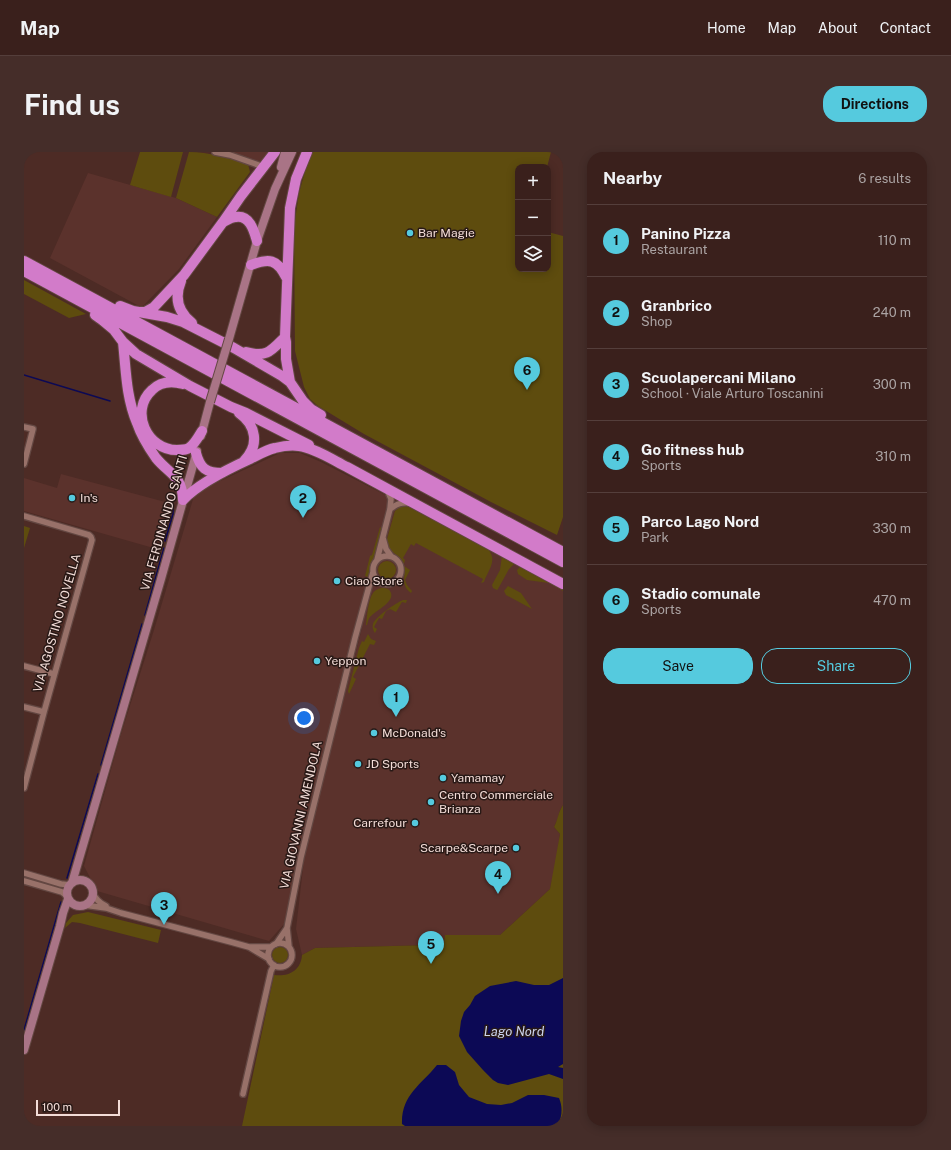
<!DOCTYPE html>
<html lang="en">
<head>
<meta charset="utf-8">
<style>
  :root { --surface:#3a201c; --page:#452d29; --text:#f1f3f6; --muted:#aba3a3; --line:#543e3b; --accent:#55cade }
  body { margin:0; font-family:"Public Sans",sans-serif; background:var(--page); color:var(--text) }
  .controls { position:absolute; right:12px; top:12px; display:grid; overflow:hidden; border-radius:8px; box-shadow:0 2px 10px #0003 }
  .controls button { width:36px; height:36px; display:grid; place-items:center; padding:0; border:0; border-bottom:1px solid var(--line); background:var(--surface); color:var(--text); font:20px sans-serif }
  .scale { position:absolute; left:12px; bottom:10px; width:84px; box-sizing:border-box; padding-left:4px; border:2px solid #f3dcd7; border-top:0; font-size:11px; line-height:14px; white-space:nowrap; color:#f3dcd7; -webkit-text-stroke:3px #281916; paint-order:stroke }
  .you { position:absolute; left:280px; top:566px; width:14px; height:14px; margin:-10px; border:3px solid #fff; border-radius:50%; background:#1a73e8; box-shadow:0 0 0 6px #1a73e833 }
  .badge { display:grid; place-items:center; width:26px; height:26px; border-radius:50%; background:var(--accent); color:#111; font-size:13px; font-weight:700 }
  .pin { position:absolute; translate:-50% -33px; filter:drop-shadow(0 1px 2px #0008) }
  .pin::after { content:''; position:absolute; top:21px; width:14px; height:12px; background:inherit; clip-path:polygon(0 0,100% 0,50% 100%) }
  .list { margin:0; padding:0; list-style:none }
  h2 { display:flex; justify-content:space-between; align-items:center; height:52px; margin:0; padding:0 16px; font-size:17px }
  h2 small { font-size:13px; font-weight:400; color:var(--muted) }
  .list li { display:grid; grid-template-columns:26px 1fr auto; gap:12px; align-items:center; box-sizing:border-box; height:72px; padding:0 16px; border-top:1px solid var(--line) }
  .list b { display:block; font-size:15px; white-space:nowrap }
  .list p { margin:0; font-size:13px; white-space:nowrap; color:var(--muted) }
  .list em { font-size:13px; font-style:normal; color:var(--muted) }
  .actions { display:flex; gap:8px; padding:12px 16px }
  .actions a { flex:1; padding:9px 0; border:1px solid var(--accent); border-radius:16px; text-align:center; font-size:14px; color:var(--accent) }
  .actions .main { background:var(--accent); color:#111 }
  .icon { flex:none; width:22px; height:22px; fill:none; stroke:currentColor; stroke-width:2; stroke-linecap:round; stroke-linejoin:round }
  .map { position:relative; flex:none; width:539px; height:974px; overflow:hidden; border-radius:16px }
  header { display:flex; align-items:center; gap:24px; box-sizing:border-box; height:56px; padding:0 20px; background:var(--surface); border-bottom:1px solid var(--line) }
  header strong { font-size:19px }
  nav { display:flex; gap:22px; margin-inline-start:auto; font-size:14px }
  .intro { display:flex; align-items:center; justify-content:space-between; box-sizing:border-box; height:96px; padding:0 24px }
  h1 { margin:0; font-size:28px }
  .button { padding:10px 18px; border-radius:16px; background:var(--accent); color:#111; font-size:14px; font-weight:700 }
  main { display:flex; gap:24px; padding:0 24px }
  aside { flex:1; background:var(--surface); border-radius:16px; box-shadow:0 2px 10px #0003 }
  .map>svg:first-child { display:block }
</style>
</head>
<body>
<header>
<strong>Map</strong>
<nav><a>Home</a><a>Map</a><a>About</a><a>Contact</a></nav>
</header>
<div class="intro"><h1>Find us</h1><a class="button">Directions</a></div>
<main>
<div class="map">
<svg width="539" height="974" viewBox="0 0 539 974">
  <rect width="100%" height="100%" fill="#4d2b25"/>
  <path fill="#5b322c" d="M 209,0 L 246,0 L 238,12 L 208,2 Z
    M 64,21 L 152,46 L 193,65 L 155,117 L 120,153 L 117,155 L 115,154 L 26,106 Z
    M 256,301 L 276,301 L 297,310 L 510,419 L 539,435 L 539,653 L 536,658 L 534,666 L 530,675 L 536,682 L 532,711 L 526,737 L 476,783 L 421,783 L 420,792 L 407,793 L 291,796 L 278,803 L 272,777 L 281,699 L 338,476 L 332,474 L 274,705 L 260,772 L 245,789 L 73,739 L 60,714 L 97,582 L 130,478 L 170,344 L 181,336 Z
    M 37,322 L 145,351 L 133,397 L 0,359 L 0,326 L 33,336 Z"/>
  <path fill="#5e4c0e" d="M 116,0 L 159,0 L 147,45 L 106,33 Z
    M 165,0 C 185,0 204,6 224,12 L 226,20 L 193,65 L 152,46 Z
    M 289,0 L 527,0 L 523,15 L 494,15 L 494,117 L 524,117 L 524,80 L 539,84 L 539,365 L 533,383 L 467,350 L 340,282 L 294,254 L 286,247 L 280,235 L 271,199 L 270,75 L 275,41 L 282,16 Z
    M 0,128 L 62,162 L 45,166 L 0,142 Z
    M 381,354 L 385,355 L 407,367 L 414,369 L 464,397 C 474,409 464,418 460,430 L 457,431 L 459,427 L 392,391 L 390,394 L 387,392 L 379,406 L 381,408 L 380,412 L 375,405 L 366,398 L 364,395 L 363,387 L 371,359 L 376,355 Z
    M 0,374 L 6,376 L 0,396 Z
    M 356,375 L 357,376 L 354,399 L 349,407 L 344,425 L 341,424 L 346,404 L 348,403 Z
    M 478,404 L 491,411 L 485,417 L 474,437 L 473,438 L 469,436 L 468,433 L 476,418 Z
    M354 418a9 9 0 1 1 18 0a9 9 0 1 1-18 0Z
    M 380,414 L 386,418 L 381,428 L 383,433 L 388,439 L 387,441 C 376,433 382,425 380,414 Z
    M 496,415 L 498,415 L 539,437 L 539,439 L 525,431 L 503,428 L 494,422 L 493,418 Z
    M 484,434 L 497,441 L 508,457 L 482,443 L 480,439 Z
    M 357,436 C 361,436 364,436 366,439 C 373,449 352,458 346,465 C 344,467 344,470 343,473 L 342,473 C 343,465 344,448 349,441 C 351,438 354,437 357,436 Z
    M 379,448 L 383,448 L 382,451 L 378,450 L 372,460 L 366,457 L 362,459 L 358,467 L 355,466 L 350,475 L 353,477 L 351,481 C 349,478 348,475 349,472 C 351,465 372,451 379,448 Z
    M 344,482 L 347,487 L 352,489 L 350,493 L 346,492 L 329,525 L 332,527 L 325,542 L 324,539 L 335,496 L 338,489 L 340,490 Z
    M 539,653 L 539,974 L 218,974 L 250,823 C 264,825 277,819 278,803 L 291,796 L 407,793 L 420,791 L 421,783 L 476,783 L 526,737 L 536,682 L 530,675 C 534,668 534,660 539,653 Z
    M 64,760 L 137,778 L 134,791 L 56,771 L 48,770 L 41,776 L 42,771 L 49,763 Z
    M248 803a8 8 0 1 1 16 0a8 8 0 1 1-16 0Z"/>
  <path fill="#0c0955" d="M 539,826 L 539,912 L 534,915 L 539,916 L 539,927 L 525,922 L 484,933 L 474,931 L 469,928 L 459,918 L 443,900 L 435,884 L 437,869 L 440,860 L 446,853 L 451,844 L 466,834 L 492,829 L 510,833 L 525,833 Z
    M 413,913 L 422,913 L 431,920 L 435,933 L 445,945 L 463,952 L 477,953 L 488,951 L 504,943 L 520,943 L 535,946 C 539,955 538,964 534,974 L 381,974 L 378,972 C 377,943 397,933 413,913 Z"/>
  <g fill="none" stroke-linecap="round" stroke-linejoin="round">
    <path stroke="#0c0955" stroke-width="1.5" d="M 0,223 L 86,249
      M 141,389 L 149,362 L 149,356
      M 121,463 L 140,396
      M 77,613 L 118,472
      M 43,726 L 74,622
      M 0,878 L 37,750"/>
    <g stroke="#634742" stroke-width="8">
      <path id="street" d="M 191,0 L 206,3 L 240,15
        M 0,275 L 9,277 L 0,312
        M 366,357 C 373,352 377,350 386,351
        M 0,364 L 65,383 L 67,385 L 68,388 L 20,560 L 0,636
        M 359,386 L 362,397 L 367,404
        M349 418a14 14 0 1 1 28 0a14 14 0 1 1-28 0Z
        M 353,408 L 366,357 L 367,347 L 364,340 L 362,338
        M 0,514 L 30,522
        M 0,555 L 20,560
        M 0,721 L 37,732 L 46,733
        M 0,729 L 38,740 L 43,744
        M 68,740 C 72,747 75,751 82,754
        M 60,753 L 82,756 L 97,761 L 207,790 L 225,795 L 245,807
        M244 803a12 12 0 1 1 24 0a12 12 0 1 1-24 0Z
        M 252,792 L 263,776
        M 225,795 L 247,795
        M 265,795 L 263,776 L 277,705 L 331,486 L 349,420
        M 219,942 L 247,819 L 250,813"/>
    </g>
    <g stroke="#634742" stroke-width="10">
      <path id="secondary" d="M 257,15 L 261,0
        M 205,187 L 233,89 L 251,37 L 268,0
        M 177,284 L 186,250
        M43 741a13 13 0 1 1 26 0a13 13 0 1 1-26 0Z
        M 48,731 L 137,427 L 173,299
        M 0,898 L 36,774 L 39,761 L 44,747"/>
    </g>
    <g stroke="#634742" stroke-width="12">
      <path id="highway" d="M 199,70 C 203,68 208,65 212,65 C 226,63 230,79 233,89
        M 0,109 L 539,400
        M 227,113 C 245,106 253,107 262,125
        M 0,119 L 539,410
        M 157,129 C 150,146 154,160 168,171
        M 96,154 L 109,159 L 143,165 L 159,170 L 210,196 L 258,224 L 266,230 L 279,249 L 287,257 L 297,263
        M 116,160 L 121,160 L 130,155 L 160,123 L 199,70 L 217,44 L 251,0
        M 71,163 L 78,168 L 90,178 L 99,190 L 112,202 L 166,234 L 207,255 L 222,261 L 285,293
        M 99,190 C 102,218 102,245 113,271 C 117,283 125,296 132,306 C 146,323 158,323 159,348
        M 222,200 C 243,206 247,199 261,185
        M 266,230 L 262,207 L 262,190 L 261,185 L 266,56 L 272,27 L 283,0
        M 159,232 C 148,229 137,229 128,238 C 105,259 123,298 153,298 C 157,298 162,298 165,296 C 171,292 175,284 178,279
        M 215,261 C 232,273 236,293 220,309
        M 172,301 C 176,316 182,321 198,321
        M 159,348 C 175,331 204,317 226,307 C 234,303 242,298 251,296 C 259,294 268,293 275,294 C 291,296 309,308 323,315 L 539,432"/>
    </g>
    <use href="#street" stroke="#987169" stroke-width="5.5"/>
    <use href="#secondary" stroke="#a97486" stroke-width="8"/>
    <use href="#highway" stroke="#d27bc9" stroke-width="10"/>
    <g stroke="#634742" stroke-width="10" stroke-linecap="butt">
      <path id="secondary-bridge" d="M 186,250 L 205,187"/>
    </g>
    <use href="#secondary-bridge" stroke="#a97486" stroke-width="8"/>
  </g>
  <g fill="#55cade" stroke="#281916" stroke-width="1.5">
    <circle cx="386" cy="81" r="4"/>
    <circle cx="48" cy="346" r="4"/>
    <circle cx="313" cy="429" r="4"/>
    <circle cx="293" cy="509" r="4"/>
    <circle cx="350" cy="581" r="4"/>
    <circle cx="334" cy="612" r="4"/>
    <circle cx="419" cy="626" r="4"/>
    <circle cx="407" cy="650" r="4"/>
    <circle cx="391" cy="671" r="4"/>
    <circle cx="492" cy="696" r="4"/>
  </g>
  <g text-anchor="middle" stroke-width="3" stroke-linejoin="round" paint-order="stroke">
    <g font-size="12" fill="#f3dcd7" stroke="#281916" text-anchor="start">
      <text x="394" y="85">Bar Magie</text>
      <text x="56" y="350">In's</text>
      <text x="321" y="433">Ciao Store</text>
      <text x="301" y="513">Yeppon</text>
      <text x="358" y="585">McDonald's</text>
      <text x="342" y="616">JD Sports</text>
      <text x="427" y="630">Yamamay</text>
      <text x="415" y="647">Centro Commerciale<tspan x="415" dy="14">Brianza</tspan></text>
      <text x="383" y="675" text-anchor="end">Carrefour</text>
      <text x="484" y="700" text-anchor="end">Scarpe&amp;Scarpe</text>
    </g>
    <g font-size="12" fill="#f3dcd7" stroke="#281916">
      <text transform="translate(140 371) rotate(-74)" y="4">VIA FERDINANDO SANTI</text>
      <text transform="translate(33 471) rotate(-74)" y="4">VIA AGOSTINO NOVELLA</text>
      <text transform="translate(277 663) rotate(-77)" y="4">VIA GIOVANNI AMENDOLA</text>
    </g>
    <g font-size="13" font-style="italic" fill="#ccd4ef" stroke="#281916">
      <text x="490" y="884">Lago Nord</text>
    </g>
  </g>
</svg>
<div class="controls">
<button>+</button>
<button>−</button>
<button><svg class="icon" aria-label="layers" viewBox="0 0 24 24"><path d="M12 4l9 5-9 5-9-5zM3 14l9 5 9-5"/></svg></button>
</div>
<div class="scale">100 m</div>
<div class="you"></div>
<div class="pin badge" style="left:372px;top:565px">1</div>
<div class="pin badge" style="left:279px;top:366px">2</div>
<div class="pin badge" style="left:140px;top:773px">3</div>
<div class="pin badge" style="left:474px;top:742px">4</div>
<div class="pin badge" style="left:407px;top:812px">5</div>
<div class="pin badge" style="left:503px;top:238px">6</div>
</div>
<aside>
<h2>Nearby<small>6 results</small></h2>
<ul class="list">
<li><span class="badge">1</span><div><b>Panino Pizza</b><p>Restaurant</p></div><em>110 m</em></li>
<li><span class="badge">2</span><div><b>Granbrico</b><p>Shop</p></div><em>240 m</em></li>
<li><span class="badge">3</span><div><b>Scuolapercani Milano</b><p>School · Viale Arturo Toscanini</p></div><em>300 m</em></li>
<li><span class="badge">4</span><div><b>Go fitness hub</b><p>Sports</p></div><em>310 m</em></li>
<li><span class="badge">5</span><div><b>Parco Lago Nord</b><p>Park</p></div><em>330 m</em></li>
<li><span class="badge">6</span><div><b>Stadio comunale</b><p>Sports</p></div><em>470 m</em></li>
</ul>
<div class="actions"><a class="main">Save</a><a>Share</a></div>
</aside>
</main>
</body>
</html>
